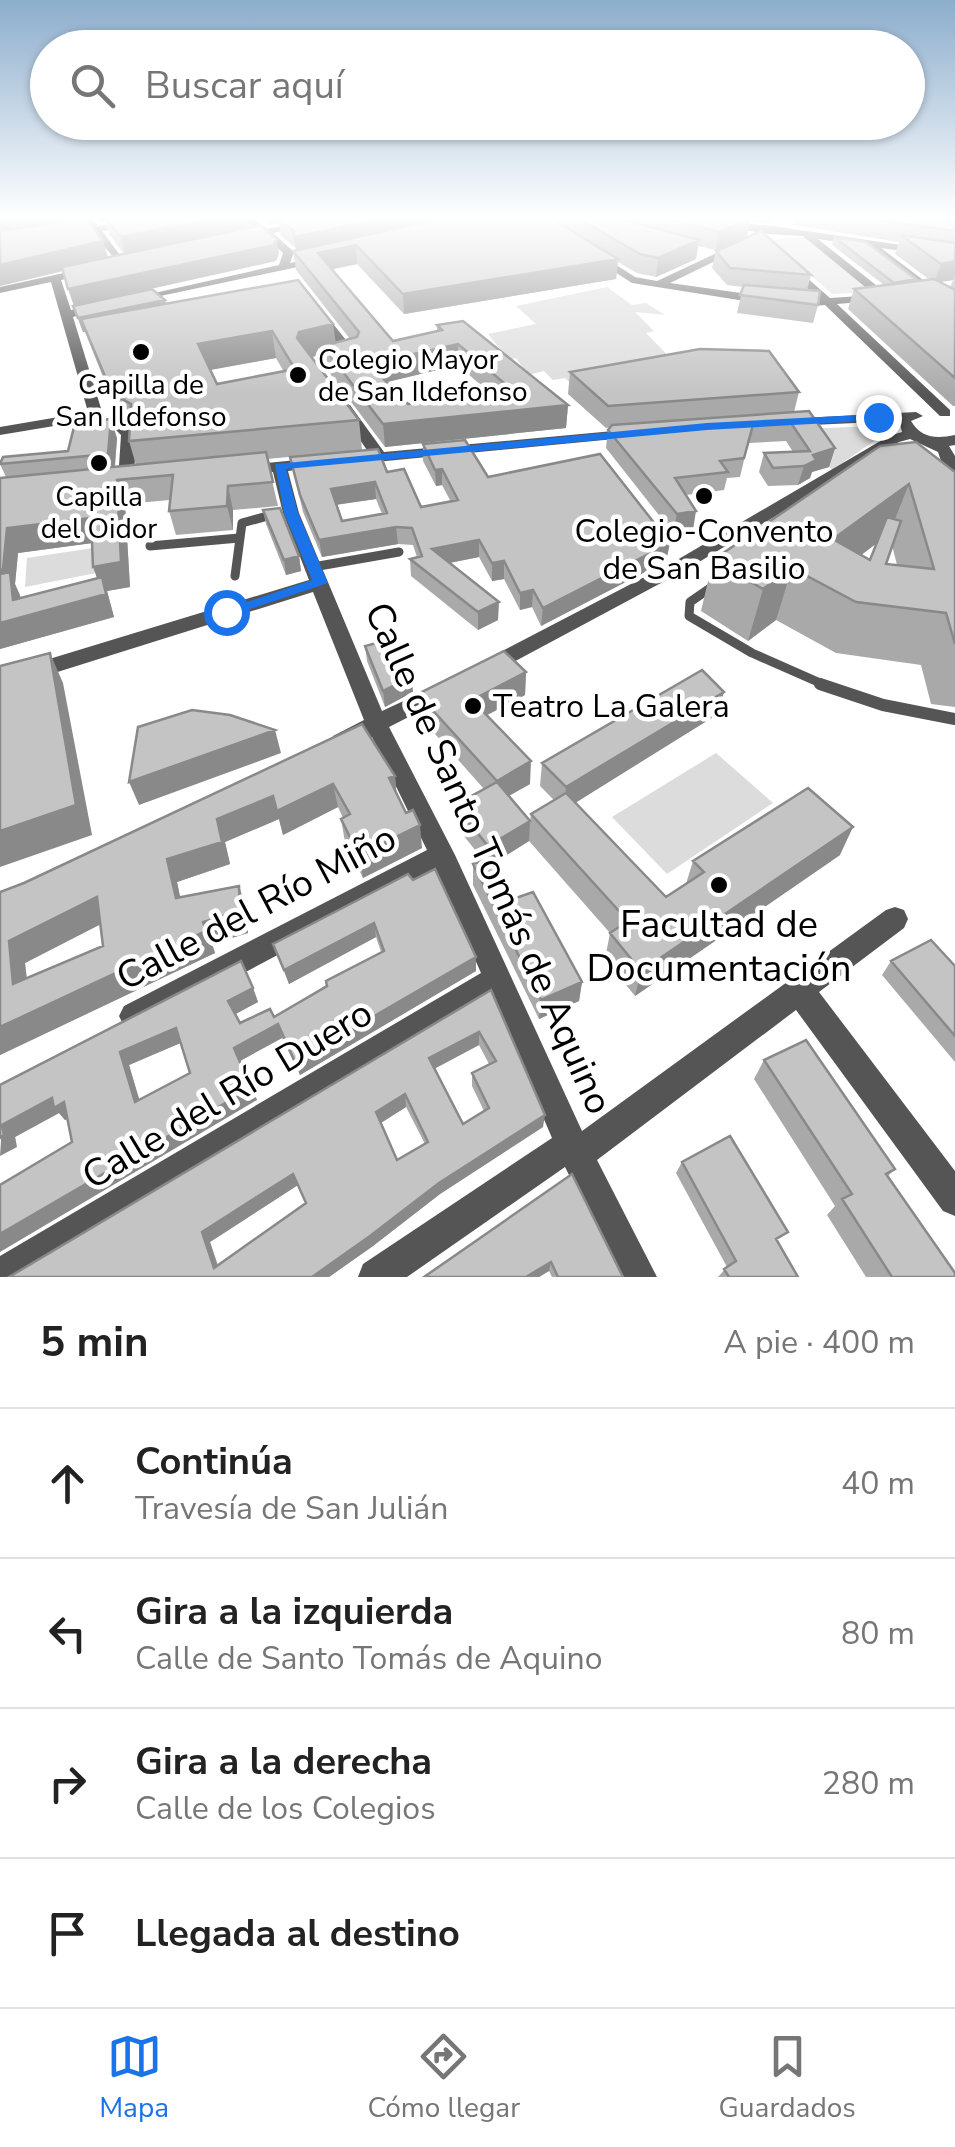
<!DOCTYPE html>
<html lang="es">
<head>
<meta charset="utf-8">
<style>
  :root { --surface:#fff; --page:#f6f6f6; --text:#222; --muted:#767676; --line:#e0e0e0; --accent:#1a73e8 }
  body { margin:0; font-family:"Nunito Sans",sans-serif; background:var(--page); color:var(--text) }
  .stop { position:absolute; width:30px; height:30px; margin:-22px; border:8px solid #1a73e8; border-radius:50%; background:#fff }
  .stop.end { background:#1a73e8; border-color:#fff; box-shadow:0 2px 10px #0008 }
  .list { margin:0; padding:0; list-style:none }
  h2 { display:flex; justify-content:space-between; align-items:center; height:130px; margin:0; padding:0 40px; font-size:42px }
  h2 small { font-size:32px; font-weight:400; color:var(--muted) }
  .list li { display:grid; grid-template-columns:65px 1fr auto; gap:30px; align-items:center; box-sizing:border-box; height:150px; padding:0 40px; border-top:2px solid var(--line) }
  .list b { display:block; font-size:38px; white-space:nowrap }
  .list p { margin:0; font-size:32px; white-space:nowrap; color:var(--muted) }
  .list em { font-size:32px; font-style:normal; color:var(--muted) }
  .icon { flex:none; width:55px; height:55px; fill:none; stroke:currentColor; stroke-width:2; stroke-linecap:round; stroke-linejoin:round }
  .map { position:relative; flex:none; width:955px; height:1277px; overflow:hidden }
  .search { position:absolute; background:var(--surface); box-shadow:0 2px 8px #0004; left:30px; right:30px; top:30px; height:110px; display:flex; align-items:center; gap:25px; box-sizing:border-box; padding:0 35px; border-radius:55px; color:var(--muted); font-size:38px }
  .sheet { height:730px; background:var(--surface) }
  nav { display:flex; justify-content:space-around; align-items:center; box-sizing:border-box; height:140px; border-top:2px solid var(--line); background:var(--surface); font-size:28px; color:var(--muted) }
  nav a { display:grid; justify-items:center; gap:5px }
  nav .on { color:var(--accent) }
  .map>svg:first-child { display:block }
</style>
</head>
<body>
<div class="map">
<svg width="955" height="1277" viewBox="0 0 955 1277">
  <rect width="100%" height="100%" fill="#fff"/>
  <path fill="#dcdcdc" d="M 806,237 L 872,292 L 832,294 L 770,239 Z
    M 607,287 L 632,305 L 646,303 L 665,315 L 635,312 L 654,331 L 646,333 L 685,373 L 580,391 L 565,378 L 553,380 L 544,371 L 528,375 L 516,358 L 509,360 L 488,334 L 536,324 L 516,306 Z
    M 876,426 L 883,435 L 832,470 L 803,429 Z
    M 93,548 L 96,573 L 25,587 L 27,558 Z
    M 716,753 L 773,803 L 667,874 L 612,817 Z"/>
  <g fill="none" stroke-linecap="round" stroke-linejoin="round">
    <path stroke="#555" stroke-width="9" d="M 150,546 L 239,538
      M 313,567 L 399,552
      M 235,576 L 242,523 L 275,514
      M 716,584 L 690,602 L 689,616 L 752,653 L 827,686"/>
    <path stroke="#555" stroke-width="12" d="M 820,684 L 883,705 L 955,719"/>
    <path fill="#555" fill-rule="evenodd" d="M 81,216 L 91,216 L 98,226 L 162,216 L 184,216 L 102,231 L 126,263 L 121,266 L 93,233 L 67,235 L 67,231 L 89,227 Z
      M 241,216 L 252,216 L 267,229 L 329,216 L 347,216 L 273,233 L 294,252 L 290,263 L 317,257 L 321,258 L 321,262 L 132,302 L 132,298 L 279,265 L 283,253 L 263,235 L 237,239 L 237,235 L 257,231 Z
      M 666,216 L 773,226 L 955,253 L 955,259 L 881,248 L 955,304 L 955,314 L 865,246 L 818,239 L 891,297 L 885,300 L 837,304 L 950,410 L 950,416 L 940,416 L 825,305 L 790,308 L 632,283 L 590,256 L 599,254 L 635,277 L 657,281 L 738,243 L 742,244 L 742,248 L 670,283 L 790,300 L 818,299 L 785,267 L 784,265 L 789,262 L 830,298 L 875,295 L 803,236 L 769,234 Z
      M 91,267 L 95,268 L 95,272 L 61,280 L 71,310 L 102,303 L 108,307 L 73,317 L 103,415 L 96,419 L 0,435 L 0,427 L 88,412 L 51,282 L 0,293 L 0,287 Z
      M 318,309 L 322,310 L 358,355 L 319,365 L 331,381 L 324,385 L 319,384 L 304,363 L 343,353 L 312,313 Z
      M 345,404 L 350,405 L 384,452 L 635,429 L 642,433 L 635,437 L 355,464 L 347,459 L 349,456 L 369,453 L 338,408 Z
      M 916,412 L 923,416 L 911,421 C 921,438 936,439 955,435 L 955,445 L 949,446 L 955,456 L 955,484 L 947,479 L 938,452 L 910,439 L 899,442 L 689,568 L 495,672 L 481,672 L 478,667 L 481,662 L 677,560 L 889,436 L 902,432 L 899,421 L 789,426 L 782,422 L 784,419 Z
      M 122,425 L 136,433 L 134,481 L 126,486 L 118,481 L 121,435 L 115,429 Z
      M 317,458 L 323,460 L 323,466 L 288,471 L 299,513 L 382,711 L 440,684 L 448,687 L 451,692 L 448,697 L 389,727 L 455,855 L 582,1131 L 886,910 L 895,907 L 904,910 L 908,919 L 904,928 L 819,992 L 955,1171 L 955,1216 L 943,1211 L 796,1010 L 597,1160 L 657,1277 L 620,1277 L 565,1167 L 407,1277 L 358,1277 L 363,1264 L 552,1138 L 492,998 L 32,1277 L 0,1277 L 0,1256 L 481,973 L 436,871 L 144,1026 L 134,1031 L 124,1026 L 119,1016 L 124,1006 L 427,850 L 372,737 L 341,751 L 333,748 L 330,742 L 333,736 L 364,720 L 313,592 L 0,690 L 0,674 L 309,580 L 283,513 L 273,472 L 246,475 L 238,470 L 246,465 Z"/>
  </g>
  <path fill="#a9a9a9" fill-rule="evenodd" d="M 0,216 L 80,216 L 108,257 L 124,254 L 109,234 L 105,221 L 100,222 L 94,216 L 248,216 L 250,227 L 276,239 L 279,254 L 276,261 L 63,271 L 0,286 Z
    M 258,216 L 781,216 L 768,224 L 750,221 L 747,236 L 716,250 L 698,246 L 696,259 L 656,277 L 637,273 L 618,262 L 616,279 L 404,314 L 357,264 L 332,269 L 393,341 L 437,331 L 437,325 L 568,405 L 566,428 L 385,447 L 325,367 L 324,354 L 312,357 L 359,420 L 362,450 L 267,459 L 278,506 L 233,510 L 233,530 L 176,535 L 169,511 L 170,500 L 125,504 L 130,587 L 107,591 L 114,617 L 0,649 L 6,477 L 0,464 L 68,451 L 117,438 L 115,467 L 136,465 L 129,441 L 130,427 L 121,422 L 85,332 L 83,332 L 73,306 L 165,300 L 166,304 L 336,343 L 350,339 L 296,270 L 293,251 L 296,251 L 296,248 L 281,236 L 279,223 L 269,225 ZM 276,358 L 284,372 L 217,384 L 210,370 ZM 458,365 L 493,396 L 408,404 L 386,382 ZM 92,543 L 97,578 L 20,598 L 15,584 L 18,553 Z
    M 795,216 L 955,216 L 955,406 L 953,406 L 848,309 L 854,289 L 884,285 L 832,245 L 834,237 L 915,282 L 930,280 L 895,254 L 899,242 L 793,225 ZM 953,280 L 950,288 L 939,282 Z
    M 716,251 L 811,275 L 807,290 L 818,305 L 813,323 L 737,313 L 743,287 L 727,285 L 712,268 Z
    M 570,372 L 799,392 L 794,412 L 835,448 L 829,467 L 812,472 L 810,478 L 798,485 L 768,486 L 759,472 L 764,453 L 793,452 L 786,441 L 748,443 L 740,477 L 727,478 L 724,490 L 686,495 L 693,530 L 673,533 L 606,448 L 608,430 L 610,427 L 606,428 L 568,394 Z
    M 423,444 L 488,477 L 670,543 L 666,561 L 541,626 L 532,607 L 520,610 L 504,579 L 492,581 L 479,557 L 450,563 L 498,620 L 478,630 L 411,576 L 410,559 L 417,557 L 413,545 L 398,544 L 322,557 L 303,512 L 290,457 L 387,472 L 421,507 L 451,502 L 442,485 L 436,486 L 423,461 ZM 376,499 L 382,514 L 342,521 L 336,505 Z
    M 880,446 L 955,472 L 955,707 L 931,704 L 921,665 L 836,653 L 776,620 L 748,641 L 701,611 L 713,560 ZM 876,543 L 870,560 L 861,555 ZM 892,545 L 897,565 L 886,564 Z
    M 263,510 L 299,556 L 301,571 L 286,575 L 266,524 Z
    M 365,646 L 413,692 L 385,707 L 367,661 Z
    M 526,672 L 525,695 L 487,715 L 530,784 L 509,796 L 530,821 L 531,814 L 554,800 L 540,786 L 542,763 L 718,714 L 575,802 L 666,897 L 686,884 L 693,861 L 840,855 L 635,996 L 605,959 L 610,933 L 529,841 L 494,863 L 513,899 L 582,982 L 579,1001 L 539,1019 L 473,885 L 473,864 L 483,860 L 456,826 L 455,805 L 484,789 L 420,717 L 418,694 Z
    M 362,724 L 395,776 L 396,794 L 422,848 L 363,878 L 345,842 L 341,819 L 343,818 L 338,807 L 283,835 L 279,819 L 225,842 L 230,864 L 177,882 L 180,897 L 246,908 L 248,933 L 212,944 L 215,953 L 0,1055 L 0,892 L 24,883 ZM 100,924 L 103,946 L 27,978 L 25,963 Z
    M 408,874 L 476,971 L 300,1075 L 282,1038 L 240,1061 L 257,1100 L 72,1142 L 68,1119 L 65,1120 L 59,1113 L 15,1137 L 17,1147 L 0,1085 L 253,988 L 258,1002 L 235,1014 L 240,1023 L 274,1017 L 381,952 L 376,937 L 289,984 L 273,944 ZM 180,1043 L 190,1073 L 139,1100 L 129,1065 Z
    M 891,961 L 955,966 L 955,1062 L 882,975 Z
    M 491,990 L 543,1127 L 440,1194 L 373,1246 L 329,1277 L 9,1277 ZM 479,1045 L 489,1064 L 472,1073 L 472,1086 L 484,1111 L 463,1124 L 434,1069 ZM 406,1107 L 425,1144 L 397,1160 L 381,1123 ZM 298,1185 L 306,1203 L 218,1265 L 210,1242 Z
    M 764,1060 L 895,1169 L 888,1176 L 955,1277 L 866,1277 L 827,1215 L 835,1206 L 754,1079 Z
    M 682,1162 L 778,1242 L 798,1277 L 718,1277 L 727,1267 L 676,1173 Z
    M 572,1174 L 623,1277 L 552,1277 L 549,1271 L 539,1277 Z"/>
  <path fill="#898989" d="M 20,216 L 80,216 L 82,224 L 0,238 L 0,219 Z
    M 98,216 L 104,216 L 105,221 L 100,222 Z
    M 224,216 L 248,216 L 250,229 L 126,256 L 121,237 Z
    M 268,216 L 312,216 L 278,218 L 279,223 L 269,225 Z
    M 397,216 L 480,216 L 297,256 L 294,237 Z
    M 770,216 L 781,216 L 768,224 Z
    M 751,218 L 747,236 L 716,250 L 719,232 Z
    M 276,239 L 279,254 L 276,261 L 74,306 L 68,289 Z
    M 699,240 L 696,259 L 656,277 L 658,258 Z
    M 103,241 L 109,260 L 0,286 L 0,265 Z
    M 356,245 L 357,264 L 320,272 L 318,253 Z
    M 618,259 L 616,279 L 404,314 L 403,294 Z
    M 955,261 L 955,274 L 953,280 L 934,283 L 941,264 Z
    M 165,300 L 168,314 L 81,319 L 85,332 L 83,332 L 78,318 Z
    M 333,324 L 337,351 L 323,346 L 324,354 L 303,359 L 297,338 L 299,332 Z
    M 272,331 L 276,358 L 204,371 L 198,344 Z
    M 458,344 L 458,365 L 371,386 L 369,364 Z
    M 568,405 L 566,428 L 385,447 L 383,424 Z
    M 111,419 L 117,438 L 114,474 L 108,454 Z
    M 835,448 L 829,467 L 812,472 L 810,478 L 798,485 L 804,466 L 813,455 Z
    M 442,469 L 442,485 L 436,486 L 435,470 Z
    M 117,480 L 125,504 L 130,587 L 107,591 L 114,617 L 0,649 L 0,623 L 21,617 L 13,600 L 12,594 L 0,597 L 0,570 L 3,569 L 7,528 L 91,518 L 100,542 L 18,553 L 15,584 L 20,595 L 23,617 L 106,594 L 105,591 L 102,592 L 93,567 L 121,562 Z
    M 375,482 L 376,499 L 333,505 L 331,489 Z
    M 909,484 L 889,534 L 823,584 L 833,539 Z
    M 228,486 L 233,510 L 233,530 L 227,506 Z
    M 696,511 L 693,530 L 673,533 L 677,514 Z
    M 396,527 L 398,544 L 322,557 L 319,540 Z
    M 479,540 L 479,557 L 433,566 L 432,549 Z
    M 670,543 L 666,561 L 541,626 L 543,608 Z
    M 299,556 L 301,571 L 286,575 L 284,560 Z
    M 504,561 L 504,579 L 492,581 L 492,563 Z
    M 792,568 L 776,620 L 748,641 L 763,589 Z
    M 533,590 L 532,607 L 520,610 L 520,593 Z
    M 499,602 L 498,620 L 478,630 L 478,612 Z
    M 50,653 L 63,683 L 92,835 L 0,867 L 0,831 Z
    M 526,672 L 525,695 L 472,723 L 472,700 Z
    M 412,677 L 413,692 L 385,707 L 383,691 Z
    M 724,692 L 718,714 L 564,810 L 566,787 Z
    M 275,730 L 281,753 L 139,805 L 129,782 Z
    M 531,761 L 530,784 L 496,803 L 497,781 Z
    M 395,776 L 397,799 L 389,778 Z
    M 333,784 L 338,807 L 283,835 L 279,819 L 225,842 L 230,864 L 177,882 L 185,920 L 176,898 L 167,859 L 217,819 L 273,796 Z
    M 530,821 L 529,841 L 488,867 L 488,846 Z
    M 420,825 L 422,848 L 363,878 L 359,855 Z
    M 853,827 L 840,855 L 635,996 L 641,971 Z
    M 239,886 L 246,908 L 248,933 L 212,944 L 215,953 L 0,1055 L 0,1027 L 203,922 Z
    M 97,897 L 109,920 L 25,963 L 29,1005 L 13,984 L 9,941 Z
    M 374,923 L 376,937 L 289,984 L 284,970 Z
    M 476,957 L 476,971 L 300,1075 L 295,1062 Z
    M 582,982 L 579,1001 L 539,1019 L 541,1000 Z
    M 253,988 L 258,1002 L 234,1015 L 228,1001 Z
    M 278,1024 L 282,1038 L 240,1061 L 257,1100 L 0,1252 L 0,1234 L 234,1048 Z
    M 176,1028 L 183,1042 L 129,1065 L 144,1115 L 135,1102 L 120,1052 Z
    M 479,1032 L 479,1045 L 430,1071 L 429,1058 Z
    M 405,1094 L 406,1107 L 379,1124 L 376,1112 Z
    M 52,1098 L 64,1102 L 75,1115 L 65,1120 L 59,1113 L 15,1137 L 17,1147 L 0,1156 L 2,1125 Z
    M 545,1115 L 543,1127 L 440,1194 L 373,1246 L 329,1277 L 312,1277 L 439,1183 Z
    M 293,1174 L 298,1185 L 210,1242 L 221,1277 L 214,1268 L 202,1232 Z
    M 551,1262 L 549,1271 L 539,1277 L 526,1277 Z"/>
  <path fill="#c4c4c4" stroke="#898989" stroke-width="2.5" fill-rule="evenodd" d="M 104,216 L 224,216 L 121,237 Z
    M 287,216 L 397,216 L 294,237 L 294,231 L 278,218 Z
    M 453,216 L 547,216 L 618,259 L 403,294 L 356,245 L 318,253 L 393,341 L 442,330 L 437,325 L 463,321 L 568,405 L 383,424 L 323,346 L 357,337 L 359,332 L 293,251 ZM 458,344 L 517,394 L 408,404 L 369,364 Z
    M 574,216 L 610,216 L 699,240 L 658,258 L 640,254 Z
    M 654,216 L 739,216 L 751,218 L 719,232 Z
    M 852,216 L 939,216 L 955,220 L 955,231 Z
    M 86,218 L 103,241 L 0,265 L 0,231 Z
    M 261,225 L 276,239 L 274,245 L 68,289 L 62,267 Z
    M 761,231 L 811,275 L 730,268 L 716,251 Z
    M 901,235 L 955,243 L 955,261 L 941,264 Z
    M 834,237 L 866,242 L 916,279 L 894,283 Z
    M 934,279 L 955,290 L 955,378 L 854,289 Z
    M 298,280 L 333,324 L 299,332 L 297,338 L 359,420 L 129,441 L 131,404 L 112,393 L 81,319 ZM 272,331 L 295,369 L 217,384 L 198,344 Z
    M 744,285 L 820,291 L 818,305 L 740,295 Z
    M 152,289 L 165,300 L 78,318 L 73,306 Z
    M 700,349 L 769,351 L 799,392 L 608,406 L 570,372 Z
    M 809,411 L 835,448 L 813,455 L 816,460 L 804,466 L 773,468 L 764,453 L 810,451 L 791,423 L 753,425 L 744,458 L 720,461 L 728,472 L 675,478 L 696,511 L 677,514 L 608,430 L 612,425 Z
    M 111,419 L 108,454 L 0,464 L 3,457 L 68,451 L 75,423 Z
    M 465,440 L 488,477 L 600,454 L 670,543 L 543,608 L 533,590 L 520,593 L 504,561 L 492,563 L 479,540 L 432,549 L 499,602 L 478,612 L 410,559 L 422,556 L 412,528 L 396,527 L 319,540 L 300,495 L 290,457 L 378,449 L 387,472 L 404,469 L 421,507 L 458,500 L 442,469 L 435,470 L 423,444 ZM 375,482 L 387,513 L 342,521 L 331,489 Z
    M 916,442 L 955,472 L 955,644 L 946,613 L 856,602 L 792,568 L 763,589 L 713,560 L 880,446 ZM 909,484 L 934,569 L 886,564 L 901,521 L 887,517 L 870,560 L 833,539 Z
    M 266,452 L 273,482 L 228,486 L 227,506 L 169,511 L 173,475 L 117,480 L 121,562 L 93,567 L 91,518 L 7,528 L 3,569 L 0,570 L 0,478 Z
    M 280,508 L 299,556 L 284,560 L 263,510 Z
    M 10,572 L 13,600 L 102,577 L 106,594 L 0,623 L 0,574 Z
    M 392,639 L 412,677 L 383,691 L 365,646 Z
    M 504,651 L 526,672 L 472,700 L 531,761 L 497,781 L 418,694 Z
    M 50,653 L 76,805 L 0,831 L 0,666 Z
    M 702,670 L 724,692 L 566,787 L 542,763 Z
    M 192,710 L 230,715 L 275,730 L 129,782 L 138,727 Z
    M 362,724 L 395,776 L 389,778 L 406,813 L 413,810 L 420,825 L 359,855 L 341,819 L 350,814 L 333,784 L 277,811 L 273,796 L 217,819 L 222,842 L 167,859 L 176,898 L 239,886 L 240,911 L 203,922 L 206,931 L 0,1027 L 0,892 L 24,883 ZM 97,897 L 103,946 L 13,984 L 9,941 Z
    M 497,782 L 530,821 L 488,846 L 455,805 Z
    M 808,788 L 853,827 L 641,971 L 610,933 L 628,921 L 531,814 L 566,793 L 666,897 L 704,872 L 693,861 Z
    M 491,857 L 513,899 L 533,892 L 582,982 L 541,1000 L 473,864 Z
    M 435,869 L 476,957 L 295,1062 L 278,1024 L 234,1048 L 251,1088 L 0,1234 L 0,1185 L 72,1142 L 64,1102 L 54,1108 L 52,1098 L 2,1125 L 4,1135 L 0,1138 L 0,1085 L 241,961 L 253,988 L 228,1001 L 240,1023 L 270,1009 L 274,1017 L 327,986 L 326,981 L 384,951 L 374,923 L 284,970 L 273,944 L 408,874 L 413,880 ZM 176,1028 L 190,1073 L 135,1102 L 120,1052 Z
    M 931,940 L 955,966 L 955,1036 L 891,961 Z
    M 491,990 L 545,1115 L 439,1183 L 370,1236 L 312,1277 L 9,1277 ZM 479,1032 L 496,1061 L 472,1073 L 489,1108 L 463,1124 L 429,1058 ZM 405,1094 L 428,1142 L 397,1160 L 376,1112 ZM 293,1174 L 306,1203 L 214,1268 L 202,1232 Z
    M 806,1040 L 895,1169 L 886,1174 L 955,1273 L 955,1277 L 892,1277 L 842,1199 L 852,1194 L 764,1060 Z
    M 730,1136 L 788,1232 L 776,1239 L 798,1277 L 729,1277 L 724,1269 L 736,1261 L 682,1162 Z
    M 572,1174 L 623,1277 L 558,1277 L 551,1262 L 526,1277 L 424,1277 Z"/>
  <linearGradient id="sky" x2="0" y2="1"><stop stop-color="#8cadcc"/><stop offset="0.55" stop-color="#fff"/><stop offset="1" stop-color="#fff" stop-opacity="0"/></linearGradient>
  <rect width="955" height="395" fill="url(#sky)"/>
  <path fill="#1a73e8" d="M 878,414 L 882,420 L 707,430 L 286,469 L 298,513 L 328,583 L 226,617 L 218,612 L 312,580 L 284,513 L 275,464 L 707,423 Z"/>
  <g fill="#000" stroke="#fff" stroke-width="4">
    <circle cx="141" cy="352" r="10"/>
    <circle cx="298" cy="375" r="10"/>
    <circle cx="99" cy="463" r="10"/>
    <circle cx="704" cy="496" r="10"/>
    <circle cx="473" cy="706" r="10"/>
    <circle cx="719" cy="885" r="10"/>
  </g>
  <g text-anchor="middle" stroke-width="9" stroke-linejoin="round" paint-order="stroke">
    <g font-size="28" fill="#000" stroke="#fff">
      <text x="318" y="369" text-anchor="start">Colegio Mayor<tspan x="318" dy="32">de San Ildefonso</tspan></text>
      <text x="141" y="394">Capilla de<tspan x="141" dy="32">San Ildefonso</tspan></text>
      <text x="99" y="506">Capilla<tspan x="99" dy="32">del Oidor</tspan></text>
    </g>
    <g font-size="32" fill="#000" stroke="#fff">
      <text x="704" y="542">Colegio-Convento<tspan x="704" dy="37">de San Basilio</tspan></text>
      <text x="493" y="717" text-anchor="start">Teatro La Galera</text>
    </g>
    <g font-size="38" fill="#000" stroke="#fff">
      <text transform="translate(489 858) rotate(66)" y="13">Calle de Santo Tomás de Aquino</text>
      <text transform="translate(256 907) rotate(-28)" y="13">Calle del Río Miño</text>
      <text transform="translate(227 1094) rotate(-31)" y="13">Calle del Río Duero</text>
    </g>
    <g font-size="38" fill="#000" stroke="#fff">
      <text x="719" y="937">Facultad de<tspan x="719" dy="44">Documentación</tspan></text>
    </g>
  </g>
</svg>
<div class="stop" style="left:226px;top:612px"></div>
<div class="stop end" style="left:878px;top:417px"></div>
<div class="search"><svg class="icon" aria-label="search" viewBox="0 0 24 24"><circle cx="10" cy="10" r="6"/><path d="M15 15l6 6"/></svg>Buscar aquí</div>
</div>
<section class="sheet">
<h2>5 min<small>A pie · 400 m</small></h2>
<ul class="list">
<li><svg class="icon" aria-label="ahead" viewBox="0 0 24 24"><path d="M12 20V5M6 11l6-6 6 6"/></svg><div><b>Continúa</b><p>Travesía de San Julián</p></div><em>40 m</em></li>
<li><svg class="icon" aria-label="left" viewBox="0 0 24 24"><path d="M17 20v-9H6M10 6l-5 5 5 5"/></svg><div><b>Gira a la izquierda</b><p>Calle de Santo Tomás de Aquino</p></div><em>80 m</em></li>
<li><svg class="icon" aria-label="right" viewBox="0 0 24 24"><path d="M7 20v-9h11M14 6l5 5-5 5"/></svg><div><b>Gira a la derecha</b><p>Calle de los Colegios</p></div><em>280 m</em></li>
<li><svg class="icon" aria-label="arrive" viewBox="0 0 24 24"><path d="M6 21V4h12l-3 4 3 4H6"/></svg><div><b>Llegada al destino</b></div></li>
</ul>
</section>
<nav>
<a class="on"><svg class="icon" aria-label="map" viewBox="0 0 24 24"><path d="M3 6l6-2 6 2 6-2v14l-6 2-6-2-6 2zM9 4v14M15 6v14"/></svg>Mapa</a>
<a><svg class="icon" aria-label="directions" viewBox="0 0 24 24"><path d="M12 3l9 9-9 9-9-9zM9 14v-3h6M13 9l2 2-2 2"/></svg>Cómo llegar</a>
<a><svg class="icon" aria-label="saved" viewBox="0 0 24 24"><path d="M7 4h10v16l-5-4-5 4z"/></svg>Guardados</a>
</nav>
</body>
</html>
